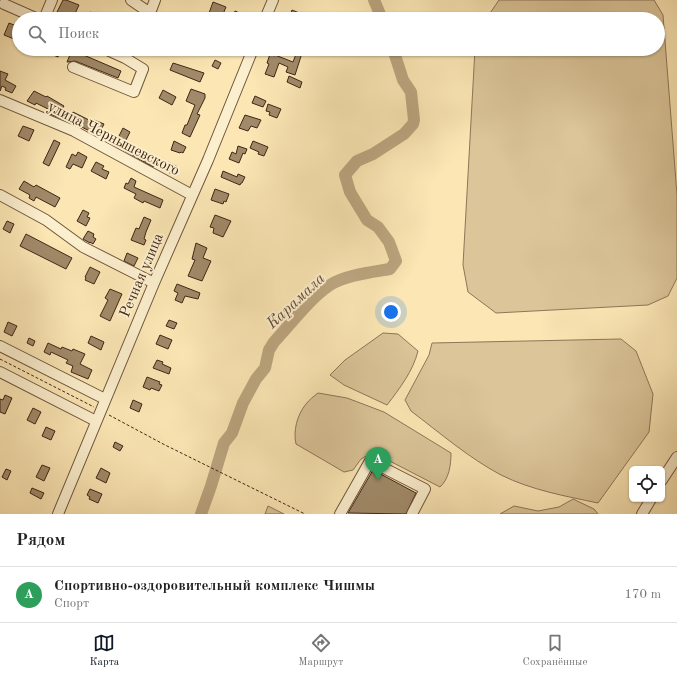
<!DOCTYPE html>
<html lang="ru">
<head>
<meta charset="utf-8">
<style>
  :root { --surface:#fff; --page:#f6f6f6; --text:#222; --muted:#767676; --line:#e0e0e0; --accent:#111827 }
  body { margin:0; font-family:"Old Standard TT",serif; background:var(--page); color:var(--text) }
  .controls { position:absolute; right:12px; bottom:12px; display:grid; overflow:hidden; border-radius:6px; box-shadow:0 1px 3px #0004 }
  .controls button { width:36px; height:36px; display:grid; place-items:center; padding:0; border:0; border-bottom:1px solid var(--line); background:var(--surface); color:var(--text); font:20px sans-serif }
  .you { position:absolute; left:391px; top:312px; width:14px; height:14px; margin:-10px; border:3px solid #fff; border-radius:50%; background:#1a73e8; box-shadow:0 0 0 6px #1a73e833 }
  .badge { display:grid; place-items:center; width:26px; height:26px; border-radius:50%; background:var(--accent); color:#fff; font-size:13px; font-weight:700 }
  .pin { position:absolute; translate:-50% -33px; filter:drop-shadow(0 1px 2px #0008) }
  .pin::after { content:''; position:absolute; top:21px; width:14px; height:12px; background:inherit; clip-path:polygon(0 0,100% 0,50% 100%) }
  .list { margin:0; padding:0; list-style:none }
  h2 { display:flex; justify-content:space-between; align-items:center; height:52px; margin:0; padding:0 16px; font-size:17px }
  h2 small { font-size:13px; font-weight:400; color:var(--muted) }
  .list li { display:grid; grid-template-columns:26px 1fr auto; gap:12px; align-items:center; box-sizing:border-box; height:56px; padding:0 16px; border-top:1px solid var(--line) }
  .list b { display:block; font-size:15px; white-space:nowrap }
  .list p { margin:0; font-size:13px; white-space:nowrap; color:var(--muted) }
  .list em { font-size:13px; font-style:normal; color:var(--muted) }
  .icon { flex:none; width:22px; height:22px; fill:none; stroke:currentColor; stroke-width:2; stroke-linecap:round; stroke-linejoin:round }
  .map { position:relative; flex:none; width:677px; height:514px; overflow:hidden }
  .search { position:absolute; background:var(--surface); box-shadow:0 1px 3px #0004; left:12px; right:12px; top:12px; height:44px; display:flex; align-items:center; gap:10px; box-sizing:border-box; padding:0 14px; border-radius:22px; color:var(--muted); font-size:15px }
  .sheet { height:108px; background:var(--surface) }
  nav { display:flex; justify-content:space-around; align-items:center; box-sizing:border-box; height:56px; border-top:1px solid var(--line); background:var(--surface); font-size:11px; color:var(--muted) }
  nav a { display:grid; justify-items:center; gap:2px }
  nav .on { color:var(--accent) }
  .map>svg:first-child { display:block }
</style>
</head>
<body>
<div class="map">
<svg width="677" height="514" viewBox="0 0 677 514">
  <rect width="100%" height="100%" fill="#fbe6b4"/>
  <filter id="stains"><feTurbulence type="fractalNoise" baseFrequency=".005" numOctaves="4"/><feColorMatrix values="0 0 0 0 .2 0 0 0 0 .09 0 0 0 0 .02 0 0 0 .5 -.17"/></filter>
  <radialGradient id="worn" r=".72"><stop offset=".6" stop-color="#630" stop-opacity="0"/><stop offset="1" stop-color="#630" stop-opacity=".3"/></radialGradient>
  <path fill="#dbc599" stroke="#8d7658" d="M 499,0 L 654,0 L 663,15 L 677,195 L 677,278 L 668,296 L 648,305 L 496,313 L 468,292 L 463,265 L 475,49 L 658,49 L 658,19 L 486,19 Z
    M 383,333 L 398,334 L 418,351 C 413,371 400,388 387,405 L 344,385 L 330,375 L 345,360 Z
    M 621,339 L 636,351 L 653,394 L 649,432 L 598,503 C 565,496 531,490 501,475 C 469,458 440,433 411,411 L 405,400 L 429,355 L 432,343 Z
    M 318,393 L 347,398 L 384,412 L 451,453 C 451,465 449,479 440,487 L 382,457 L 370,454 L 361,459 L 353,470 L 344,472 L 296,444 C 293,431 297,415 306,404 C 309,400 314,396 318,393 Z
    M 573,499 L 594,509 L 598,514 L 500,514 L 514,506 L 538,511 L 559,507 Z
    M 268,506 L 284,514 L 265,514 Z"/>
  <g fill="none" stroke-linecap="round" stroke-linejoin="round">
    <path stroke="#bba57f" stroke-width="12" d="M 374,0 L 382,19
      M 201,514 L 211,486 L 224,443 L 232,433 L 243,403 L 256,379 L 265,368 L 269,350 L 274,342 C 290,325 310,298 330,285 C 345,275 373,272 390,269 L 396,261 L 389,242 L 378,227 L 367,220 L 350,192 L 345,175 L 357,161 L 373,154 L 404,134 L 413,124 L 414,120 L 411,92 L 403,80 L 393,49"/>
  </g>
  <path fill="#a18a69" stroke="#3f2617" d="M 63,0 L 66,0 L 79,5 L 73,18 L 57,12 Z
    M 213,2 L 226,7 L 221,19 L 216,19 L 208,16 Z
    M 292,10 L 314,19 L 292,19 L 289,18 Z
    M 235,11 L 244,15 L 242,19 L 232,19 Z
    M 90,12 L 105,19 L 87,19 Z
    M 9,23 L 19,27 L 19,41 L 4,35 Z
    M 39,49 L 61,49 L 58,57 Z
    M 298,49 L 303,50 L 295,75 L 286,72 L 288,67 L 279,63 L 274,77 L 265,74 L 269,64 L 267,63 L 270,54 L 275,56 L 275,55 L 293,62 Z
    M 72,50 L 121,71 L 118,78 L 75,61 L 67,62 Z
    M 215,60 L 221,63 L 218,69 L 212,66 Z
    M 173,63 L 204,73 L 200,82 L 170,70 Z
    M 0,71 L 8,74 L 5,80 L 16,86 L 12,93 L 5,90 L 6,88 L 2,86 L 0,91 Z
    M 289,76 L 302,82 L 300,88 L 287,82 Z
    M 191,89 L 205,94 L 205,98 L 197,114 L 200,115 L 190,137 L 182,133 L 185,125 L 187,125 L 195,105 L 186,101 Z
    M 163,90 L 176,97 L 172,105 L 159,98 Z
    M 34,91 L 46,97 L 47,96 L 64,106 L 60,112 L 65,114 L 62,119 L 50,114 L 52,111 L 36,103 L 35,105 L 27,101 Z
    M 255,96 L 266,101 L 263,107 L 252,103 Z
    M 268,104 L 281,109 L 277,118 L 269,115 L 270,112 L 266,111 Z
    M 73,112 L 93,122 L 94,120 L 104,124 L 101,130 L 97,129 L 94,133 L 69,121 Z
    M 245,115 L 261,120 L 257,128 L 251,126 L 248,131 L 239,128 Z
    M 23,126 L 34,130 L 29,141 L 18,136 Z
    M 123,128 L 130,132 L 125,142 L 118,138 Z
    M 54,140 L 60,143 L 49,166 L 43,163 Z
    M 174,141 L 186,147 L 183,153 L 181,152 L 180,153 L 171,150 Z
    M 253,141 L 268,147 L 264,156 L 258,154 L 259,152 L 250,148 Z
    M 238,146 L 247,149 L 245,154 L 243,153 L 239,163 L 229,159 L 232,152 L 236,154 Z
    M 127,148 L 149,159 L 150,158 L 156,161 L 153,167 L 125,151 Z
    M 78,152 L 87,157 L 82,168 L 73,164 L 70,169 L 66,167 L 72,154 L 76,156 Z
    M 96,162 L 104,166 L 102,169 L 109,172 L 106,179 L 91,171 Z
    M 168,162 L 178,167 L 174,175 L 164,170 Z
    M 223,171 L 237,177 L 238,174 L 245,177 L 242,183 L 241,183 L 240,185 L 221,177 Z
    M 131,178 L 136,181 L 134,187 L 163,200 L 160,208 L 144,201 L 143,203 L 134,198 L 136,194 L 124,188 L 126,183 L 128,184 Z
    M 24,181 L 34,187 L 36,185 L 60,198 L 55,207 L 36,197 L 34,201 L 29,198 L 30,195 L 19,189 Z
    M 215,189 L 229,194 L 226,202 L 224,201 L 223,204 L 211,200 Z
    M 83,210 L 89,213 L 87,217 L 90,218 L 86,226 L 77,221 Z
    M 215,215 L 231,221 L 223,237 L 213,233 L 214,228 L 210,227 Z
    M 144,217 L 151,220 L 146,232 L 144,239 L 146,240 L 144,245 L 131,240 L 136,228 L 139,229 Z
    M 7,221 L 14,224 L 10,233 L 3,229 Z
    M 88,231 L 94,234 L 93,237 L 96,239 L 93,244 L 90,242 L 90,243 L 83,239 Z
    M 26,234 L 72,258 L 66,269 L 20,246 Z
    M 196,243 L 207,248 L 203,258 L 211,261 L 202,281 L 188,276 L 195,260 L 192,259 Z
    M 127,253 L 138,258 L 134,266 L 124,261 Z
    M 90,267 L 100,272 L 94,284 L 85,280 L 86,278 L 85,277 Z
    M 177,284 L 200,293 L 198,299 L 185,296 L 182,303 L 175,300 L 178,293 L 174,291 Z
    M 110,289 L 122,294 L 110,321 L 100,316 L 108,300 L 105,298 Z
    M 169,320 L 177,323 L 174,329 L 166,326 Z
    M 8,322 L 17,326 L 12,336 L 4,332 Z
    M 160,335 L 172,340 L 168,349 L 156,344 Z
    M 91,336 L 104,342 L 101,350 L 88,343 Z
    M 29,338 L 35,341 L 33,346 L 27,343 Z
    M 48,343 L 61,349 L 62,347 L 72,351 L 73,349 L 85,354 L 80,364 L 92,370 L 88,379 L 71,372 L 73,366 L 66,363 L 68,360 L 51,352 L 50,355 L 44,352 Z
    M 157,360 L 163,362 L 162,364 L 171,368 L 169,374 L 153,368 Z
    M 147,377 L 160,382 L 159,384 L 162,385 L 159,391 L 151,388 L 150,390 L 143,387 Z
    M 5,395 L 12,398 L 5,414 L 0,412 L 0,399 L 3,400 Z
    M 133,400 L 142,404 L 139,412 L 130,408 Z
    M 33,408 L 41,412 L 35,424 L 27,420 Z
    M 46,427 L 55,431 L 51,440 L 42,436 Z
    M 115,442 L 123,446 L 120,451 L 113,447 Z
    M 42,465 L 50,468 L 44,481 L 36,477 Z
    M 101,468 L 110,473 L 106,483 L 96,478 Z
    M 6,469 L 11,471 L 7,480 L 2,477 Z
    M 373,470 L 416,493 L 406,514 L 348,513 Z
    M 32,488 L 44,493 L 41,499 L 30,493 Z
    M 90,489 L 102,494 L 98,503 L 89,499 L 90,497 L 87,495 Z"/>
  <g fill="none" stroke-linecap="round" stroke-linejoin="round">
    <g stroke="#6e563e" stroke-width="12">
      <path id="minor" d="M 131,0 L 150,13 L 155,0
        M 4,4 L 38,19
        M 44,19 L 52,0
        M 265,19 L 273,0
        M 73,67 L 134,92 L 143,69 L 125,58 L 105,49
        M 0,100 L 74,131 L 192,195
        M 0,195 L 46,220 L 83,247 L 154,283
        M 0,346 L 105,399
        M 0,372 L 96,421
        M 662,480 L 677,457
        M 58,514 L 154,283 L 208,160 L 253,49
        M 340,514 L 370,461 L 425,489 L 412,514
        M 642,514 L 651,499"/>
    </g>
    <path stroke="#3f2617" stroke-width="1" stroke-dasharray="3 2" stroke-linecap="butt" d="M 63,19 L 64,15
      M 17,26 L 19,20
      M 0,359 L 94,407
      M 109,415 L 165,445 L 305,514"/>
    <use href="#minor" stroke="#fcefce" stroke-width="10"/>
  </g>
  <g text-anchor="middle" stroke-width="4" stroke-linejoin="round" paint-order="stroke">
    <g font-size="15" fill="#3f2617" stroke="#fcefce">
      <text transform="translate(114 138) rotate(27)" y="5">улица Чернышевского</text>
      <text transform="translate(141 275) rotate(-67)" y="5">Речная улица</text>
    </g>
    <g font-size="16" font-style="italic" fill="#644c36" stroke="#fcefce">
      <text transform="translate(295 300) rotate(-43)" y="6">Карамала</text>
    </g>
  </g>
  <rect width="100%" height="100%" filter="url(#stains)"/>
  <rect width="100%" height="100%" fill="url(#worn)"/>
</svg>
<div class="controls">
<button><svg class="icon" aria-label="locate" viewBox="0 0 24 24"><circle cx="12" cy="12" r="6"/><path d="M12 2v4M12 18v4M2 12h4M18 12h4"/></svg></button>
</div>
<div class="you"></div>
<div class="pin badge" style="left:378px;top:480px;background:#2e9e5b">A</div>
<div class="search"><svg class="icon" aria-label="search" viewBox="0 0 24 24"><circle cx="10" cy="10" r="6"/><path d="M15 15l6 6"/></svg>Поиск</div>
</div>
<section class="sheet">
<h2>Рядом<small></small></h2>
<ul class="list">
<li><span class="badge" style="background:#2e9e5b">A</span><div><b>Спортивно-оздоровительный комплекс Чишмы</b><p>Спорт</p></div><em>170 m</em></li>
</ul>
</section>
<nav>
<a class="on"><svg class="icon" aria-label="map" viewBox="0 0 24 24"><path d="M3 6l6-2 6 2 6-2v14l-6 2-6-2-6 2zM9 4v14M15 6v14"/></svg>Карта</a>
<a><svg class="icon" aria-label="directions" viewBox="0 0 24 24"><path d="M12 3l9 9-9 9-9-9zM9 14v-3h6M13 9l2 2-2 2"/></svg>Маршрут</a>
<a><svg class="icon" aria-label="saved" viewBox="0 0 24 24"><path d="M7 4h10v16l-5-4-5 4z"/></svg>Сохранённые</a>
</nav>
</body>
</html>
